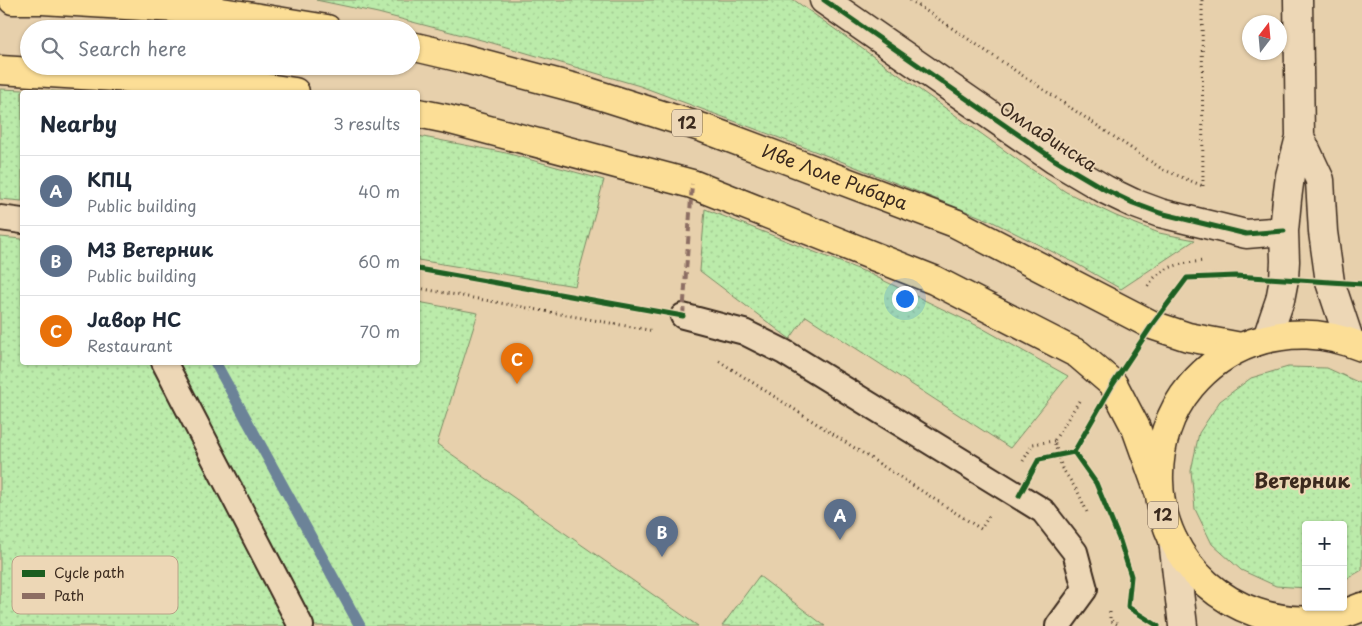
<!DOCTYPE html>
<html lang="en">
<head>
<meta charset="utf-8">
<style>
  :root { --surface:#fff; --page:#f6f6f7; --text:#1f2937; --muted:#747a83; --line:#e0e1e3; --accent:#1a73e8 }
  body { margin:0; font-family:"Playpen Sans",sans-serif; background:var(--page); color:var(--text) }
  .controls { position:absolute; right:15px; bottom:15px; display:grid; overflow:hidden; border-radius:5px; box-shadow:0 1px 4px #0004 }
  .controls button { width:45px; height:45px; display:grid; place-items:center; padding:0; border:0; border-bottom:1px solid var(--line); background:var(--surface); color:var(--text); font:25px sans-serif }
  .compass { position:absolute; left:1242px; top:15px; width:45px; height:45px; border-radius:50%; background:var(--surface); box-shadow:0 1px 4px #0004; rotate:16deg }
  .you { position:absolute; left:904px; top:298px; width:18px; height:18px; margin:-12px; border:4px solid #fff; border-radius:50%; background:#1a73e8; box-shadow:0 0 0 8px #1a73e833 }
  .badge { display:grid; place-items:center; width:32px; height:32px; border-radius:50%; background:var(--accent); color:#fff; font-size:16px; font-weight:700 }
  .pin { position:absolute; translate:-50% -41px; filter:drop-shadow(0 1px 2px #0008) }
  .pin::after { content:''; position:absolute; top:26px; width:18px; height:15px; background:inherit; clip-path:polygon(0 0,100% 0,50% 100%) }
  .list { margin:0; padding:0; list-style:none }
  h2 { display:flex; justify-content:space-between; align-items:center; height:65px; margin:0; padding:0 20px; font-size:21px }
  h2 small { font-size:16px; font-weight:400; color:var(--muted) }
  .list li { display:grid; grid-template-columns:32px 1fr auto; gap:15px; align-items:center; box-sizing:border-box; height:70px; padding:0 20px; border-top:1px solid var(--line) }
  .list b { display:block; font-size:19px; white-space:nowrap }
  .list p { margin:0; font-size:16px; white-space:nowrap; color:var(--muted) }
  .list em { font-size:16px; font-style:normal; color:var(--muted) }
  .icon { flex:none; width:28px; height:28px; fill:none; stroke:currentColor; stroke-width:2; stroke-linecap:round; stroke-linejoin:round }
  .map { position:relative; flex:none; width:1362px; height:626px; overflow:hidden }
  .search { position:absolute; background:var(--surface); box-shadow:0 1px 4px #0004; left:20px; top:20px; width:400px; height:55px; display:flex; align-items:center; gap:12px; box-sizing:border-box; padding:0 18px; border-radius:28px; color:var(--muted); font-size:19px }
  .panel { position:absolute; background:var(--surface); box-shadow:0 1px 4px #0004; left:20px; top:90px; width:400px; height:275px; border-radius:5px }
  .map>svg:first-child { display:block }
</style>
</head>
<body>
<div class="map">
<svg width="1362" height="626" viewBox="0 0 1362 626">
  <defs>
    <pattern id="grass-dots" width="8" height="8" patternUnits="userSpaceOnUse" patternTransform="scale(1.25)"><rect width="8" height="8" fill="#bbebaa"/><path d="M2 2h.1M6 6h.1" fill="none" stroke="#a2ca92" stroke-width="1.8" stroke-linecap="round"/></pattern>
  </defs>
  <rect width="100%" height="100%" fill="#e7d0ac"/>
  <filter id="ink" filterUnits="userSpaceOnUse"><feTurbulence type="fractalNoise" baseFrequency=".02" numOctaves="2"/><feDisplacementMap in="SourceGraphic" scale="10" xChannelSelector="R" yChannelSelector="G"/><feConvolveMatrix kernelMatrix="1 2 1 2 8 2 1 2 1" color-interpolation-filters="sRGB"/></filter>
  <g filter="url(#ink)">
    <path fill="url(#grass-dots)" stroke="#7b8a64" d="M 316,0 L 794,0 L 1025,165 L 1066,192 L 1116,216 L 1159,233 L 1195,240 L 1121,289 L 1075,263 L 991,221 L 833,158 L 640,86 L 489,42 L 378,13 Z
      M 0,89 L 71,92 L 22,92 L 22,201 L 0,199 Z
      M 418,136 L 506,153 L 604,180 L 575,286 L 418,260 Z
      M 705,209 L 868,273 L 980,327 L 1068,376 L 1010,448 L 806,316 L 790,339 L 700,271 Z
      M 0,237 L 22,239 L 22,362 L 418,362 L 418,302 L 478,313 L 437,444 L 698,626 L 0,626 Z
      M 1288,367 L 1327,368 L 1362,384 L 1362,570 L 1343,581 L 1343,525 L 1306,525 L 1306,588 L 1276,586 L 1241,570 L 1212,544 L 1195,509 L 1191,471 L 1199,433 L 1220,401 L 1251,378 Z
      M 759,576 L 825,626 L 722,626 Z"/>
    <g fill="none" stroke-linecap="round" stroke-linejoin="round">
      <path stroke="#6c8398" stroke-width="11" d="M 215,362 L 360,626"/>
      <g stroke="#3b2a1e" stroke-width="28">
        <path id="service" d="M 0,218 L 22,221
          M 683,316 L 744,332 L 784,352 L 1043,511 L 1075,552 L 1085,589 L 1058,626
          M 164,362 L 301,626"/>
      </g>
      <g stroke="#3b2a1e" stroke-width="31">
        <path id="minor" d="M 824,0 L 1055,160 L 1106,190 L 1133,203 L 1160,213 L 1246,234 L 1284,231
          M 1300,137 L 1320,180 L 1323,232 L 1330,282 L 1350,342
          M 1267,338 L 1280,300 L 1284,279 L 1285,261 L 1284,231 L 1287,199 L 1290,176 L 1300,137 L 1298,0
          M 1173,540 L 1183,626"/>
      </g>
      <g stroke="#3b2a1e" stroke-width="31">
        <g id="primary">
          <path d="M 13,0 L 42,0 L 209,10 L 327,29"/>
          <path id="s1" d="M 411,46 L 462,58 L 583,90 L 703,128 L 955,223 L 1152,325 L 1188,337 L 1241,347"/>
          <path d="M 0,70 L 245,85 L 295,92"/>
          <path d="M 418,113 L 447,119 L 692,184 L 934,280 L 1078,354 L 1113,384 L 1136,428 L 1159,492"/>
          <path d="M 1362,347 C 1325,332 1290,330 1252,343 C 1227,352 1207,367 1191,386 C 1169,412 1158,447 1159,481 C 1161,564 1232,626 1315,620 C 1331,619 1347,613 1362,607"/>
        </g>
      </g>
      <path stroke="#3b2a1e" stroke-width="3" stroke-dasharray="1 4" stroke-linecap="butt" d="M 910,0 L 1162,169 L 1203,186
        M 1202,0 L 1203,187
        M 1148,286 C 1161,265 1183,263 1205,261
        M 418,288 L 654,331
        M 719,361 L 981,529 L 989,516
        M 1079,401 L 1054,441 L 1062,468 L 1078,492 L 1087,512
        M 1023,461 L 1033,444 L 1054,441
        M 1110,612 L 1110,620 L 1120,626"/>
      <use href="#service" stroke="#edd7b6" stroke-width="24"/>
      <use href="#minor" stroke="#edd7b6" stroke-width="28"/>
      <use href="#primary" stroke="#fcde96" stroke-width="28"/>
      <path stroke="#8d6e63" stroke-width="4" stroke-dasharray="8 4" stroke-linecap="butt" d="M 683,316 L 692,184"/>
      <g stroke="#edd7b6" stroke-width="8">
        <path id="cycleway" d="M 824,0 L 1055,160 L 1106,190 L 1133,203 L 1160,213 L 1246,234 L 1284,231
          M 418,269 L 683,316
          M 1019,496 L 1039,459 L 1074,452
          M 1158,626 L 1128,607 L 1131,576 L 1120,541 L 1096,483 L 1074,452 L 1113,384 L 1152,325 L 1187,278 L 1236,276 L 1362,284"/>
      </g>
      <use href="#cycleway" stroke="#1b5e20" stroke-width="5"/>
    </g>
  </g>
  <g text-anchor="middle" stroke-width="4" stroke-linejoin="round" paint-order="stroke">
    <g fill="#edd7b6" stroke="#705e4c" stroke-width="1">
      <rect x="672" y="109.5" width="30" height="27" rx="4"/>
      <rect x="1148" y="501.5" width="30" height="27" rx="4"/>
    </g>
    <g font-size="16" font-weight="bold" fill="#3b2a1e">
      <text x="687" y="129">12</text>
      <text x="1163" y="521">12</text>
    </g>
    <g font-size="18" fill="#3b2a1e" stroke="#edd7b6">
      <text transform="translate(1048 137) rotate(33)" y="6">Омладинска</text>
      <text dy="6" stroke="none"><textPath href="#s1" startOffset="444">Иве Лоле Рибара</textPath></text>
    </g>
    <g font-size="20" font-weight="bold" fill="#3b2a1e" stroke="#edd7b6">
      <text x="1302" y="488">Ветерник</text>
    </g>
  </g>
  <rect x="12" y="556" width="166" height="58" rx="8" fill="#edd7b6" stroke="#b8a388" stroke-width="1"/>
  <rect x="22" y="570" width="23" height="7" fill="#1b5e20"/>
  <rect x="22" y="593" width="23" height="6" fill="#8d6e63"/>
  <g font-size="14" fill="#3b2a1e">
    <text x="54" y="578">Cycle path</text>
    <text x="54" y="601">Path</text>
  </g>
</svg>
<div class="controls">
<button>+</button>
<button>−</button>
</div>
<svg class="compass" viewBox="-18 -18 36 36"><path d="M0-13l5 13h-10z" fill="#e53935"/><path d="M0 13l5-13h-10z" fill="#747a83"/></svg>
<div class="you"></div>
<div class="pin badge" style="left:840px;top:540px;background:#5c6f8a">A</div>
<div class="pin badge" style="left:662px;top:557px;background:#5c6f8a">B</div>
<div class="pin badge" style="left:517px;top:384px;background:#e8710a">C</div>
<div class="search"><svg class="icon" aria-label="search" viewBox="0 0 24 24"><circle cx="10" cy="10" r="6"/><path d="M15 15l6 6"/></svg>Search here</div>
<section class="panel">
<h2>Nearby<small>3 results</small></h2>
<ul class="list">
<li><span class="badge" style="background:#5c6f8a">A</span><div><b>КПЦ</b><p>Public building</p></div><em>40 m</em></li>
<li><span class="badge" style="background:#5c6f8a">B</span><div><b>МЗ Ветерник</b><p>Public building</p></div><em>60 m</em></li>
<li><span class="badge" style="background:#e8710a">C</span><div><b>Јавор НС</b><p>Restaurant</p></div><em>70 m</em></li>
</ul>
</section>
</div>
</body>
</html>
